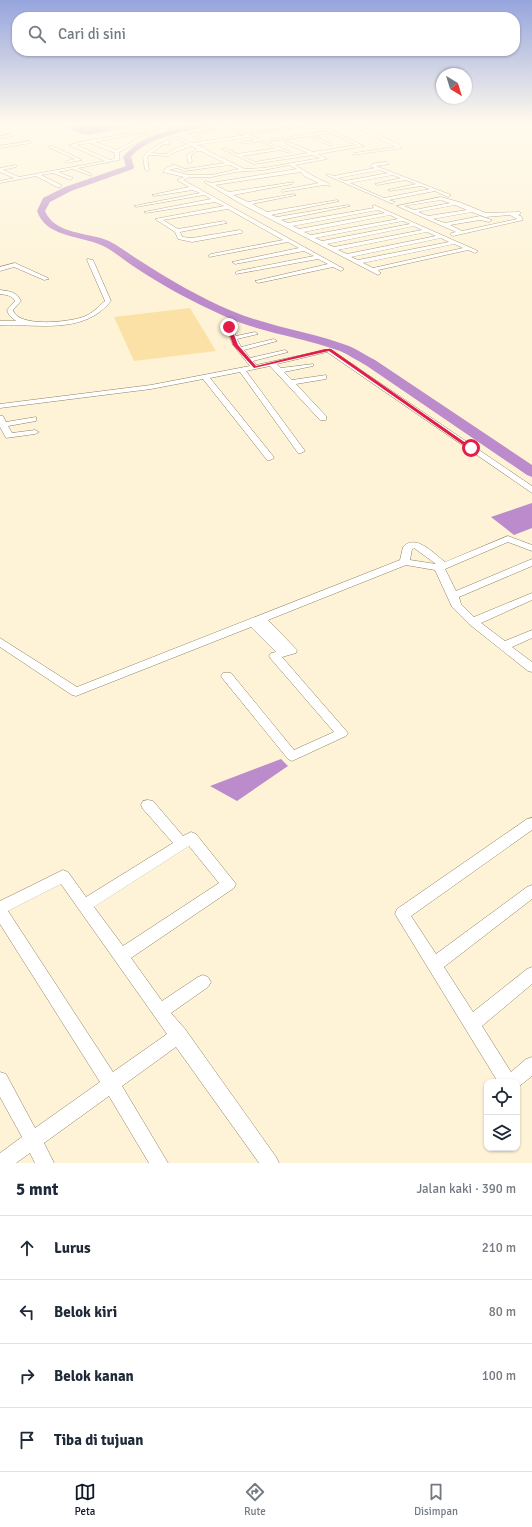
<!DOCTYPE html>
<html lang="id">
<head>
<meta charset="utf-8">
<style>
  :root { --surface:#fff; --page:#f2f2f3; --text:#1f2937; --muted:#747a83; --line:#e0e1e3; --accent:#111827 }
  body { margin:0; font-family:Signika,sans-serif; background:var(--page); color:var(--text) }
  .controls { position:absolute; right:12px; bottom:12px; display:grid; overflow:hidden; border-radius:8px; box-shadow:0 1px 3px #0004 }
  .controls button { width:36px; height:36px; display:grid; place-items:center; padding:0; border:0; border-bottom:1px solid var(--line); background:var(--surface); color:var(--text); font:20px sans-serif }
  .compass { position:absolute; left:436px; top:68px; width:36px; height:36px; border-radius:50%; background:var(--surface); box-shadow:0 1px 3px #0004; rotate:142deg }
  .stop { position:absolute; width:12px; height:12px; margin:-9px; border:3px solid #e11d48; border-radius:50%; background:#fff }
  .stop.end { background:#e11d48; border-color:#fff; box-shadow:0 1px 4px #0008 }
  .list { margin:0; padding:0; list-style:none }
  h2 { display:flex; justify-content:space-between; align-items:center; height:52px; margin:0; padding:0 16px; font-size:17px }
  h2 small { font-size:13px; font-weight:400; color:var(--muted) }
  .list li { display:grid; grid-template-columns:26px 1fr auto; gap:12px; align-items:center; box-sizing:border-box; height:64px; padding:0 16px; border-top:1px solid var(--line) }
  .list b { display:block; font-size:15px; white-space:nowrap }
  .list em { font-size:13px; font-style:normal; color:var(--muted) }
  .icon { flex:none; width:22px; height:22px; fill:none; stroke:currentColor; stroke-width:2; stroke-linecap:round; stroke-linejoin:round }
  .map { position:relative; flex:none; width:532px; height:1163px; overflow:hidden }
  .search { position:absolute; background:var(--surface); box-shadow:0 1px 3px #0004; left:12px; right:12px; top:12px; height:44px; display:flex; align-items:center; gap:10px; box-sizing:border-box; padding:0 14px; border-radius:16px; color:var(--muted); font-size:15px }
  .sheet { height:308px; background:var(--surface) }
  nav { display:flex; justify-content:space-around; align-items:center; box-sizing:border-box; height:56px; border-top:1px solid var(--line); background:var(--surface); font-size:11px; color:var(--muted) }
  nav a { display:grid; justify-items:center; gap:2px }
  nav .on { color:var(--accent) }
  .map>svg:first-child { display:block }
</style>
</head>
<body>
<div class="map">
<svg width="532" height="1163" viewBox="0 0 532 1163">
  <rect width="100%" height="100%" fill="#fef3d7"/>
  <path fill="#fbe1a5" d="M 190,308 L 216,351 L 134,361 L 114,317 Z"/>
  <path fill="#bc8bcb" d="M 86,123 L 111,123 L 125,128 L 88,135 L 82,134 L 65,127 Z
    M 532,503 L 532,528 L 514,535 L 491,517 Z
    M 281,759 L 288,766 L 237,801 L 210,786 Z"/>
  <g fill="none" stroke-linecap="round" stroke-linejoin="round">
    <path fill="#bc8bcb" fill-rule="evenodd" d="M 203,123 L 216,123 C 211,127 202,128 196,129 C 174,134 146,139 131,157 L 134,167 L 133,169 L 71,191 L 50,202 L 45,211 C 55,235 89,232 109,241 C 121,247 130,255 142,262 C 170,280 201,298 232,311 C 270,327 311,332 349,346 C 358,350 367,356 375,360 L 532,465 L 532,477 L 527,475 L 367,366 C 358,361 349,355 340,351 C 302,337 261,333 224,316 C 193,302 161,285 133,266 C 122,259 113,250 101,245 C 78,235 46,237 37,211 L 43,198 L 65,187 L 126,166 L 123,157 C 141,134 177,129 203,123 Z"/>
    <g stroke="#8e8061" stroke-width="1">
      <path id="minor" d="M 52,123 L 57,123 L 55,124 Z
        M 118,123 L 124,123 L 147,132 L 95,142 L 116,150 L 150,133 L 162,130 L 142,123 C 151,123 160,130 168,129 C 178,128 186,123 197,123 L 152,135 L 119,152 L 119,160 L 78,168 L 91,174 L 91,176 L 73,169 L 58,172 L 73,178 L 71,180 L 53,173 L 41,175 L 61,185 L 61,187 L 57,187 L 36,176 L 0,183 L 0,181 L 14,178 L 0,172 L 0,168 L 16,165 L 16,167 L 3,170 L 19,177 L 105,161 L 69,145 L 89,140 L 140,132 ZM 90,143 L 115,153 L 115,158 L 110,160 L 76,145 Z
        M 250,123 L 263,123 L 245,126 L 243,125 Z
        M 314,123 L 319,124 L 254,134 L 252,133 Z
        M 347,123 L 353,123 L 394,142 L 402,148 L 353,155 L 354,153 L 396,147 Z
        M 223,124 L 291,152 L 289,153 L 280,150 L 242,156 L 255,162 L 308,153 L 285,143 L 286,141 L 313,152 L 357,145 L 330,133 L 313,136 L 332,144 L 331,146 L 308,136 L 271,141 L 269,140 L 327,131 L 324,129 L 326,128 L 364,146 L 318,154 L 327,159 L 295,165 C 303,169 308,174 317,178 C 322,181 328,182 330,186 L 324,185 L 282,192 L 282,190 L 319,183 L 304,176 L 301,172 L 215,185 L 229,192 L 294,182 L 292,184 L 233,195 L 248,202 L 294,194 L 296,195 L 252,204 L 267,212 L 337,200 L 339,201 L 271,215 L 277,217 L 348,205 L 350,206 L 281,220 L 288,223 L 374,208 L 372,206 L 374,205 L 478,251 L 475,253 L 468,250 L 378,270 L 381,273 L 378,275 L 243,205 L 204,182 L 206,181 L 211,183 L 297,169 L 289,165 L 264,170 L 235,172 L 211,177 L 190,177 L 183,180 L 344,269 L 341,271 L 333,267 L 258,283 L 255,281 L 328,264 L 318,259 L 236,274 L 235,273 L 238,271 L 314,256 L 304,251 L 235,264 L 232,262 L 299,248 L 288,242 L 209,257 L 208,256 L 211,254 L 283,240 L 228,209 L 163,220 L 178,229 L 224,221 L 227,223 L 180,232 L 182,237 L 192,238 L 240,230 L 243,232 L 242,233 L 192,242 L 178,239 L 175,232 L 155,219 L 224,206 L 215,202 L 146,213 L 144,212 L 211,199 L 204,195 L 136,207 L 134,206 L 200,193 L 193,190 L 154,196 L 152,195 L 189,187 L 177,180 L 184,177 L 163,172 L 167,167 L 173,166 L 172,164 L 185,169 L 225,163 L 201,151 L 197,151 L 191,155 L 192,162 L 188,163 L 187,155 L 197,149 L 191,146 L 175,152 L 168,156 L 149,155 L 147,157 L 149,170 L 147,171 L 145,170 L 143,157 C 152,146 164,141 178,137 L 192,143 L 245,135 L 222,126 ZM 250,137 L 255,140 L 242,142 L 242,144 L 260,141 L 276,148 L 237,154 L 225,148 L 222,149 L 254,164 L 312,155 L 320,158 L 264,168 L 245,169 L 206,150 L 205,148 L 196,145 ZM 178,139 L 188,144 L 172,150 L 167,154 L 151,153 L 164,144 L 170,145 L 168,142 ZM 229,165 L 239,169 L 211,175 L 188,175 L 169,170 L 177,168 L 184,171 ZM 378,210 L 385,213 L 299,229 L 293,226 ZM 390,215 L 398,219 L 311,235 L 304,232 ZM 403,221 L 410,224 L 322,241 L 315,238 ZM 414,226 L 422,230 L 334,247 L 327,244 ZM 427,232 L 436,236 L 347,254 L 338,250 ZM 441,238 L 449,242 L 358,260 L 351,257 ZM 454,244 L 463,248 L 373,268 L 363,263 Z
        M 215,129 L 216,131 L 195,134 L 201,137 L 200,139 L 189,134 Z
        M 11,134 L 12,136 L 0,138 L 0,136 Z
        M 30,141 L 31,143 L 0,148 L 0,146 Z
        M 50,146 L 52,146 L 82,160 L 66,163 L 66,161 L 75,159 L 50,148 Z
        M 387,162 L 389,164 L 376,166 L 451,195 L 448,197 L 435,191 L 389,200 L 395,202 L 393,204 L 326,175 L 328,174 L 334,176 L 375,168 L 371,167 L 371,165 L 376,163 ZM 380,170 L 388,173 L 345,181 L 338,178 ZM 393,175 L 401,178 L 375,184 L 377,185 L 406,180 L 416,184 L 388,190 L 390,191 L 421,186 L 430,189 L 384,198 L 350,183 Z
        M 441,197 L 459,202 L 486,213 L 520,212 L 520,214 L 518,215 L 521,216 L 523,220 L 453,236 L 450,234 L 451,233 L 456,232 L 397,206 ZM 441,200 L 450,203 L 414,210 L 404,206 ZM 455,205 L 467,210 L 428,216 L 418,212 ZM 472,212 L 485,217 L 510,215 L 517,219 L 462,231 L 450,225 L 480,220 L 489,222 L 492,220 L 480,216 L 445,223 L 433,219 Z
        M 88,259 L 93,260 L 111,301 C 84,335 38,324 0,325 L 0,321 L 16,321 L 9,315 L 7,310 L 15,301 C 12,295 6,295 0,294 L 0,290 C 9,291 17,292 21,301 L 13,310 C 18,328 69,322 83,317 C 92,314 98,307 105,301 L 87,260 Z
        M 15,263 L 48,278 L 49,279 L 44,280 L 14,267 L 0,271 L 0,267 Z
        M 229,325 L 232,327 L 236,336 L 255,332 L 258,334 L 237,339 L 241,347 L 274,339 L 277,341 L 244,350 L 250,358 L 285,350 L 288,352 L 253,361 L 256,365 L 330,349 L 532,486 L 532,493 L 327,352 L 277,364 L 281,368 L 313,364 L 313,366 L 284,372 L 292,380 L 326,375 L 326,379 L 296,384 L 326,416 L 326,420 L 320,420 L 270,366 L 246,371 L 305,451 L 301,453 L 298,453 L 240,372 L 210,378 L 273,456 L 274,458 L 270,460 L 267,460 L 203,379 L 151,389 L 0,408 L 0,404 L 151,385 L 250,366 L 233,345 L 226,327 Z
        M 0,416 L 3,416 L 6,422 L 36,417 L 36,421 L 8,426 L 12,433 L 35,430 L 39,432 L 35,434 L 6,438 L 0,427 Z
        M 508,536 L 532,545 L 532,551 L 508,542 L 445,569 L 456,591 L 532,559 L 532,566 L 459,597 L 461,604 L 474,617 L 532,593 L 532,600 L 481,623 L 505,641 L 532,630 L 532,638 L 512,647 L 532,662 L 532,672 L 528,671 L 469,624 L 452,607 L 435,570 L 406,565 L 268,620 L 297,650 L 296,653 L 282,657 L 348,733 L 346,736 L 292,761 L 288,759 L 223,679 L 221,676 L 223,673 L 231,673 L 294,750 L 334,732 L 271,659 L 269,656 L 271,653 L 276,652 L 251,627 L 76,696 L 72,695 L 0,647 L 0,638 L 77,687 L 400,560 L 403,547 C 416,533 434,554 445,562 ZM 414,548 L 436,564 L 410,560 L 412,549 Z
        M 148,800 L 153,801 L 183,836 L 191,832 L 196,834 L 236,884 L 234,888 L 131,958 L 162,1001 L 198,977 L 203,975 L 208,977 L 211,982 L 208,987 L 171,1013 L 185,1029 L 276,1157 L 279,1163 L 259,1163 L 176,1047 L 122,1086 L 168,1163 L 149,1163 L 109,1096 L 44,1143 L 54,1163 L 35,1163 L 30,1153 L 16,1163 L 0,1163 L 0,1153 L 22,1137 L 0,1097 L 0,1072 L 6,1074 L 35,1128 L 100,1082 L 0,924 L 0,901 L 63,870 L 68,872 L 86,897 L 173,843 L 143,809 L 141,805 L 143,801 ZM 189,846 L 219,883 L 123,946 L 94,907 ZM 61,884 L 167,1034 L 113,1072 L 8,911 Z
        M 532,818 L 532,830 L 411,916 L 436,954 L 527,887 L 532,885 L 532,899 L 444,967 L 473,1012 L 527,969 L 532,967 L 532,984 L 482,1026 L 511,1072 L 526,1059 L 532,1057 L 532,1076 L 517,1088 L 517,1082 L 498,1082 L 395,914 L 397,909 L 527,819 Z"/>
    </g>
    <use href="#minor" fill="#fff" fill-rule="evenodd"/>
  </g>
  <linearGradient id="sky" x2="0" y2="1"><stop stop-color="#96a4dc"/><stop offset="0.43" stop-color="#fffaed"/><stop offset="1" stop-color="#fffaed" stop-opacity="0"/></linearGradient>
  <rect width="532" height="286" fill="url(#sky)"/>
  <path fill="#e11d48" d="M 229,325 L 231,327 L 238,345 L 256,366 L 325,349 L 331,349 L 473,448 L 469,449 L 329,351 L 254,368 L 233,345 L 227,327 Z"/>
</svg>
<div class="controls">
<button><svg class="icon" aria-label="locate" viewBox="0 0 24 24"><circle cx="12" cy="12" r="6"/><path d="M12 2v4M12 18v4M2 12h4M18 12h4"/></svg></button>
<button><svg class="icon" aria-label="layers" viewBox="0 0 24 24"><path d="M12 4l9 5-9 5-9-5zM3 14l9 5 9-5"/></svg></button>
</div>
<svg class="compass" viewBox="-18 -18 36 36"><path d="M0-13l5 13h-10z" fill="#e53935"/><path d="M0 13l5-13h-10z" fill="#747a83"/></svg>
<div class="stop" style="left:471px;top:448px"></div>
<div class="stop end" style="left:229px;top:327px"></div>
<div class="search"><svg class="icon" aria-label="search" viewBox="0 0 24 24"><circle cx="10" cy="10" r="6"/><path d="M15 15l6 6"/></svg>Cari di sini</div>
</div>
<section class="sheet">
<h2>5 mnt<small>Jalan kaki · 390 m</small></h2>
<ul class="list">
<li><svg class="icon" aria-label="ahead" viewBox="0 0 24 24"><path d="M12 20V5M6 11l6-6 6 6"/></svg><div><b>Lurus</b></div><em>210 m</em></li>
<li><svg class="icon" aria-label="left" viewBox="0 0 24 24"><path d="M17 20v-9H6M10 6l-5 5 5 5"/></svg><div><b>Belok kiri</b></div><em>80 m</em></li>
<li><svg class="icon" aria-label="right" viewBox="0 0 24 24"><path d="M7 20v-9h11M14 6l5 5-5 5"/></svg><div><b>Belok kanan</b></div><em>100 m</em></li>
<li><svg class="icon" aria-label="arrive" viewBox="0 0 24 24"><path d="M6 21V4h12l-3 4 3 4H6"/></svg><div><b>Tiba di tujuan</b></div></li>
</ul>
</section>
<nav>
<a class="on"><svg class="icon" aria-label="map" viewBox="0 0 24 24"><path d="M3 6l6-2 6 2 6-2v14l-6 2-6-2-6 2zM9 4v14M15 6v14"/></svg>Peta</a>
<a><svg class="icon" aria-label="directions" viewBox="0 0 24 24"><path d="M12 3l9 9-9 9-9-9zM9 14v-3h6M13 9l2 2-2 2"/></svg>Rute</a>
<a><svg class="icon" aria-label="saved" viewBox="0 0 24 24"><path d="M7 4h10v16l-5-4-5 4z"/></svg>Disimpan</a>
</nav>
</body>
</html>
